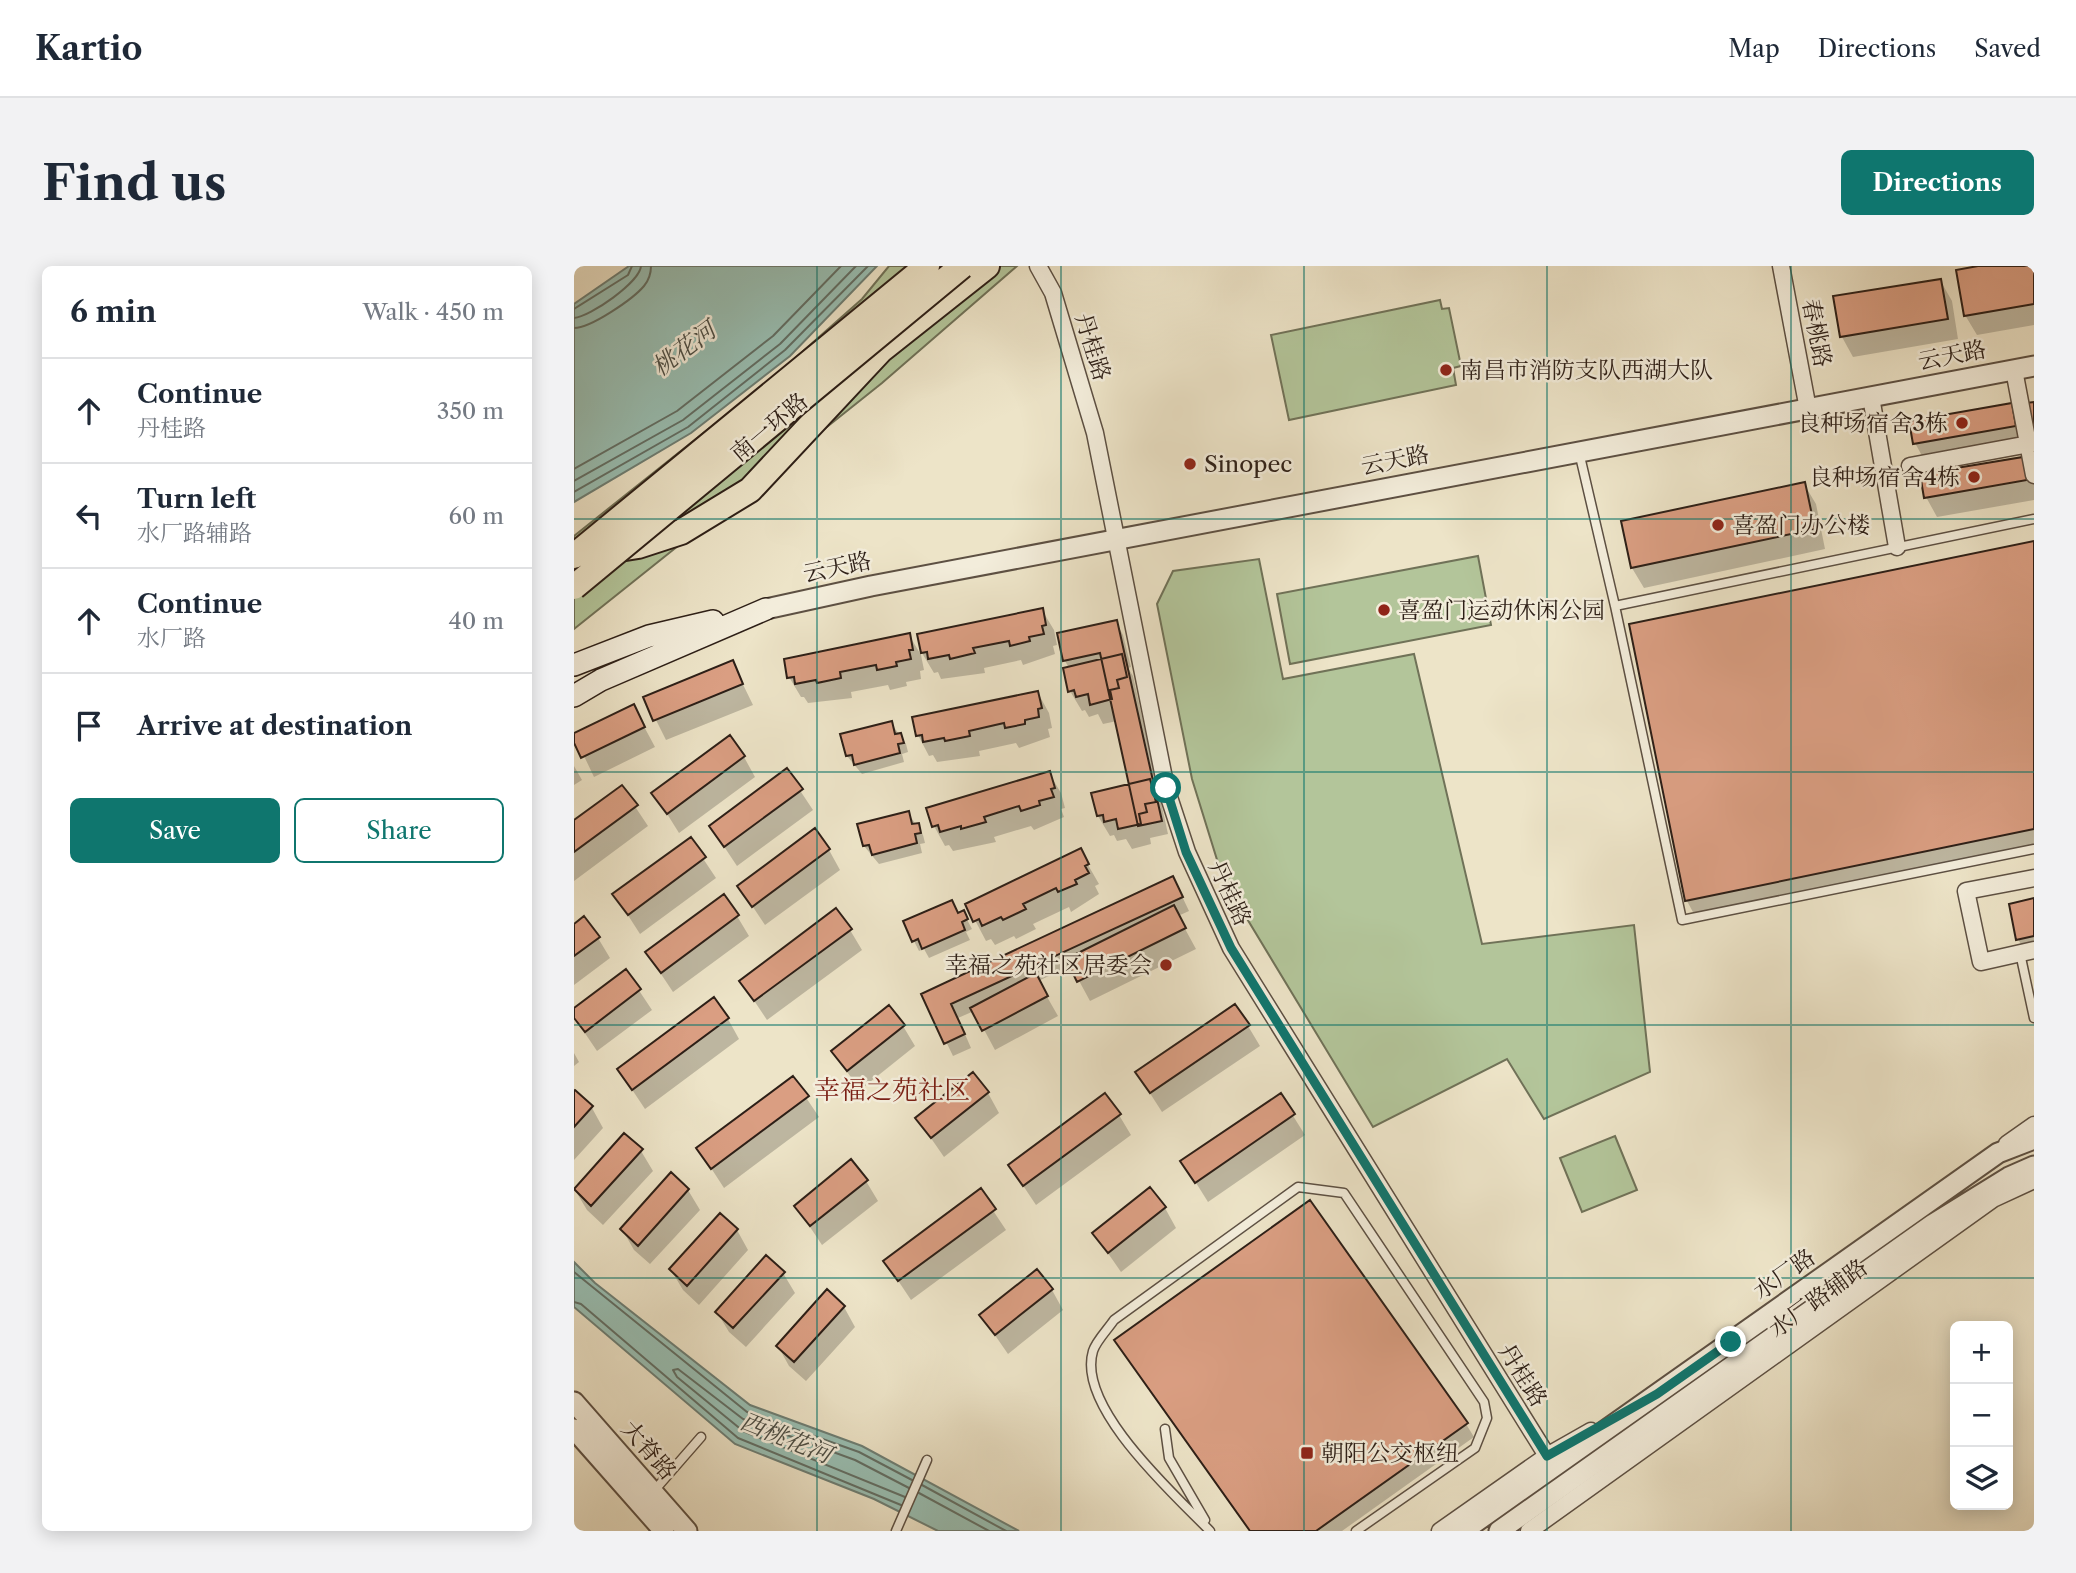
<!DOCTYPE html>
<html lang="en">
<head>
<meta charset="utf-8">
<style>
  :root { --surface:#fff; --page:#f2f2f3; --text:#1f2937; --muted:#747a83; --line:#e0e1e3; --accent:#0f766e }
  body { margin:0; font-family:"Libre Caslon Text","Noto Serif SC",serif; background:var(--page); color:var(--text) }
  .controls { position:absolute; right:21px; bottom:21px; display:grid; overflow:hidden; border-radius:10px; box-shadow:0 4px 18px #0003 }
  .controls button { width:63px; height:63px; display:grid; place-items:center; padding:0; border:0; border-bottom:2px solid var(--line); background:var(--surface); color:var(--text); font:35px sans-serif }
  .stop { position:absolute; width:21px; height:21px; margin:-16px; border:5px solid #0f766e; border-radius:50%; background:#fff }
  .stop.end { background:#0f766e; border-color:#fff; box-shadow:0 2px 7px #0008 }
  .list { margin:0; padding:0; list-style:none }
  h2 { display:flex; justify-content:space-between; align-items:center; height:91px; margin:0; padding:0 28px; font-size:30px }
  h2 small { font-size:23px; font-weight:400; color:var(--muted) }
  .list li { display:grid; grid-template-columns:46px 1fr auto; gap:21px; align-items:center; box-sizing:border-box; height:105px; padding:0 28px; border-top:2px solid var(--line) }
  .list b { display:block; font-size:26px; white-space:nowrap }
  .list p { margin:0; font-size:23px; white-space:nowrap; color:var(--muted) }
  .list em { font-size:23px; font-style:normal; color:var(--muted) }
  .actions { display:flex; gap:14px; padding:21px 28px }
  .actions a { flex:1; padding:16px 0; border:2px solid var(--accent); border-radius:10px; text-align:center; font-size:24px; color:var(--accent) }
  .actions .main { background:var(--accent); color:#fff }
  .icon { flex:none; width:38px; height:38px; fill:none; stroke:currentColor; stroke-width:2; stroke-linecap:round; stroke-linejoin:round }
  .map { position:relative; flex:none; width:1460px; height:1265px; overflow:hidden; border-radius:10px }
  header { display:flex; align-items:center; gap:42px; box-sizing:border-box; height:98px; padding:0 35px; background:var(--surface); border-bottom:2px solid var(--line) }
  header strong { font-size:33px }
  nav { display:flex; gap:38px; margin-inline-start:auto; font-size:24px }
  .intro { display:flex; align-items:center; justify-content:space-between; box-sizing:border-box; height:168px; padding:0 42px }
  h1 { margin:0; font-size:49px }
  .button { padding:18px 32px; border-radius:10px; background:var(--accent); color:#fff; font-size:24px; font-weight:700 }
  main { display:flex; gap:42px; padding:0 42px }
  aside { flex:1; background:var(--surface); border-radius:10px; box-shadow:0 4px 18px #0003 }
  .map>svg:first-child { display:block }
</style>
</head>
<body>
<header>
<strong>Kartio</strong>
<nav><a>Map</a><a>Directions</a><a>Saved</a></nav>
</header>
<div class="intro"><h1>Find us</h1><a class="button">Directions</a></div>
<main>
<aside>
<h2>6 min<small>Walk · 450 m</small></h2>
<ul class="list">
<li><svg class="icon" aria-label="ahead" viewBox="0 0 24 24"><path d="M12 20V5M6 11l6-6 6 6"/></svg><div><b>Continue</b><p>丹桂路</p></div><em>350 m</em></li>
<li><svg class="icon" aria-label="left" viewBox="0 0 24 24"><path d="M17 20v-9H6M10 6l-5 5 5 5"/></svg><div><b>Turn left</b><p>水厂路辅路</p></div><em>60 m</em></li>
<li><svg class="icon" aria-label="ahead" viewBox="0 0 24 24"><path d="M12 20V5M6 11l6-6 6 6"/></svg><div><b>Continue</b><p>水厂路</p></div><em>40 m</em></li>
<li><svg class="icon" aria-label="arrive" viewBox="0 0 24 24"><path d="M6 21V4h12l-3 4 3 4H6"/></svg><div><b>Arrive at destination</b></div></li>
</ul>
<div class="actions"><a class="main">Save</a><a>Share</a></div>
</aside>
<div class="map">
<svg width="1460" height="1265" viewBox="0 0 1460 1265">
  <rect width="100%" height="100%" fill="#ede4c8"/>
  <filter id="stains"><feTurbulence type="fractalNoise" baseFrequency=".00286" numOctaves="4"/><feColorMatrix values="0 0 0 0 .2 0 0 0 0 .09 0 0 0 0 .02 0 0 0 .5 -.17"/></filter>
  <radialGradient id="worn" r=".72"><stop offset=".6" stop-color="#630" stop-opacity="0"/><stop offset="1" stop-color="#630" stop-opacity=".3"/></radialGradient>
  <path fill="#b3c59a" stroke="#707258" stroke-width="2" d="M 315,0 L 443,0 L 308,117 L 0,363 L 0,270 L 201,110 L 288,33 Z
    M 866,34 L 868,43 L 875,42 L 887,100 L 879,102 L 882,119 L 715,154 L 697,69 Z
    M 904,290 L 917,359 L 716,398 L 703,328 Z
    M 685,293 L 709,413 L 840,388 L 908,678 L 1060,659 L 1076,806 L 970,853 L 933,793 L 799,861 L 649,613 L 618,513 L 583,338 L 599,305 Z
    M 1041,870 L 1063,924 L 1008,946 L 986,892 Z"/>
  <path fill="#99bfb3" stroke="#6e7f75" stroke-width="2" d="M 55,0 L 303,0 L 216,90 L 117,167 L 0,236 L 0,38 Z
    M 0,996 L 21,1017 L 176,1139 L 288,1180 L 445,1265 L 364,1265 L 300,1233 L 161,1178 L 0,1041 Z"/>
  <path fill="#0003" d="M 1414,0 L 1460,0 L 1460,59 L 1403,69 L 1391,49 Z
    M 1366,14 L 1378,35 L 1384,73 L 1279,91 L 1268,71 Z
    M 1437,139 L 1448,159 L 1452,180 L 1352,197 L 1341,177 Z
    M 1448,193 L 1460,215 L 1460,234 L 1363,251 L 1352,231 Z
    M 1230,218 L 1242,238 L 1251,283 L 1070,322 L 1058,302 L 1049,257 Z
    M 1460,277 L 1460,578 L 1120,648 L 1113,635 Z
    M 468,344 L 480,364 L 483,379 L 479,380 L 481,388 L 449,399 L 447,394 L 410,402 L 411,407 L 367,413 L 364,406 L 360,407 L 348,387 L 345,370 Z
    M 542,356 L 549,369 L 557,401 L 554,402 L 559,410 L 594,568 L 576,572 L 577,578 L 558,583 L 552,573 L 543,575 L 540,569 L 536,570 L 524,550 L 519,528 L 557,519 L 543,455 L 529,458 L 524,448 L 515,451 L 511,444 L 508,445 L 496,425 L 495,402 L 491,395 Z
    M 335,369 L 347,389 L 350,404 L 346,405 L 347,413 L 332,416 L 333,420 L 316,424 L 314,419 L 277,426 L 278,432 L 234,437 L 230,431 L 227,431 L 215,411 Z
    M 158,396 L 179,439 L 92,474 L 71,432 Z
    M 464,427 L 475,447 L 478,462 L 474,463 L 476,471 L 445,482 L 442,477 L 405,485 L 406,490 L 363,496 L 359,489 L 355,490 L 344,469 Z
    M 59,440 L 81,481 L 20,511 L 0,469 Z
    M 317,457 L 332,478 L 334,486 L 328,488 L 330,496 L 288,508 L 273,490 L 268,469 Z
    M 170,491 L 181,511 L 105,567 L 80,527 Z
    M 0,500 L 8,514 L 0,519 Z
    M 213,505 L 239,544 L 163,600 L 137,561 Z
    M 475,507 L 487,527 L 491,542 L 487,543 L 490,551 L 460,564 L 457,560 L 420,571 L 422,576 L 379,585 L 375,579 L 371,580 L 360,560 Z
    M 48,521 L 74,560 L 0,615 L 0,556 Z
    M 334,547 L 349,569 L 351,577 L 346,578 L 348,587 L 305,598 L 290,580 L 285,560 Z
    M 116,573 L 142,612 L 66,668 L 41,629 Z
    M 255,584 L 266,604 L 191,659 L 165,620 Z
    M 506,585 L 525,618 L 521,620 L 525,628 L 497,646 L 495,641 L 459,658 L 462,663 L 442,673 L 440,670 L 421,679 L 417,673 L 412,675 L 393,639 Z
    M 606,626 L 615,645 L 604,650 L 622,683 L 516,735 L 497,700 L 464,715 L 484,750 L 421,784 L 400,745 L 384,752 L 397,782 L 379,790 L 349,728 Z
    M 1460,634 L 1460,692 L 1455,693 L 1444,673 Z
    M 389,646 L 398,663 L 392,666 L 396,674 L 355,692 L 350,683 L 345,685 L 340,675 Z
    M 163,650 L 175,670 L 99,726 L 73,687 Z
    M 0,660 L 24,672 L 36,692 L 0,719 Z
    M 276,664 L 288,684 L 193,754 L 167,715 Z
    M 52,705 L 78,744 L 23,785 L 0,751 L 0,744 Z
    M 154,753 L 165,773 L 71,843 L 45,804 Z
    M 329,760 L 341,780 L 286,824 L 259,786 Z
    M 674,760 L 686,780 L 588,846 L 563,807 Z
    M 0,787 L 5,796 L 0,800 Z
    M 219,812 L 245,851 L 150,922 L 124,882 Z
    M 414,827 L 425,847 L 370,891 L 343,852 Z
    M 0,828 L 18,842 L 29,862 L 0,894 Z
    M 706,829 L 731,869 L 634,936 L 609,896 Z
    M 545,849 L 557,869 L 462,939 L 436,900 Z
    M 67,885 L 79,905 L 29,959 L 13,944 L 1,924 Z
    M 292,915 L 304,935 L 248,979 L 222,940 Z
    M 114,924 L 126,944 L 76,998 L 60,984 L 48,963 Z
    M 406,925 L 432,964 L 337,1034 L 311,995 Z
    M 591,942 L 602,962 L 547,1006 L 520,967 Z
    M 163,964 L 174,984 L 125,1039 L 109,1024 L 97,1004 Z
    M 209,1007 L 221,1027 L 172,1081 L 155,1066 L 143,1046 Z
    M 478,1024 L 489,1044 L 434,1088 L 407,1049 Z
    M 270,1041 L 281,1061 L 232,1115 L 215,1100 L 204,1080 Z
    M 892,1158 L 900,1171 L 768,1265 L 676,1265 Z"/>
  <g fill="none" stroke-linecap="round" stroke-linejoin="round">
    <path stroke="#636f65" stroke-width="2" d="M 0,43 L 54,9 L 58,0
      M 0,52 C 16,51 66,16 67,0
      M 0,62 C 17,62 59,33 70,20 C 75,14 77,8 77,0
      M 0,203 L 103,145 L 199,70 L 267,0
      M 0,215 L 109,154 L 206,78 L 282,0
      M 0,226 L 114,161 L 211,84 L 294,0
      M 0,1006 L 173,1146 L 285,1186 L 338,1214
      M 0,1036 L 7,1038 L 164,1172 L 327,1239
      M 348,1219 L 432,1265
      M 345,1227 L 415,1265
      M 331,1231 L 169,1165 L 103,1111 L 99,1104 L 104,1103 L 169,1153 L 281,1194 L 335,1222"/>
  </g>
  <path fill="#da9e82" stroke="#2d1f17" stroke-width="2" d="M 1404,0 L 1460,0 L 1460,38 L 1390,50 L 1382,4 Z
    M 1367,13 L 1374,53 L 1266,71 L 1259,30 Z
    M 1460,136 L 1460,158 L 1456,159 L 1452,137 Z
    M 1438,137 L 1442,160 L 1339,178 L 1335,155 Z
    M 1449,191 L 1453,214 L 1350,232 L 1346,208 Z
    M 1231,216 L 1241,263 L 1057,302 L 1047,255 Z
    M 1460,275 L 1460,563 L 1111,635 L 1055,358 Z
    M 469,342 L 472,359 L 468,360 L 470,368 L 455,371 L 456,375 L 436,380 L 435,375 L 399,382 L 401,387 L 376,393 L 375,389 L 354,393 L 353,386 L 347,387 L 343,368 Z
    M 543,354 L 588,555 L 564,560 L 526,387 L 489,395 L 483,367 Z
    M 336,367 L 339,384 L 335,384 L 337,393 L 322,396 L 323,400 L 303,404 L 302,399 L 266,406 L 267,412 L 243,417 L 242,414 L 221,418 L 220,411 L 213,412 L 210,393 Z
    M 548,388 L 553,411 L 543,414 L 545,422 L 536,424 L 538,433 L 516,439 L 514,428 L 502,431 L 500,424 L 494,426 L 489,402 Z
    M 159,394 L 169,418 L 79,455 L 69,431 Z
    M 464,425 L 468,442 L 464,443 L 465,451 L 451,454 L 451,458 L 431,462 L 430,457 L 395,465 L 396,470 L 371,475 L 370,472 L 349,476 L 348,469 L 342,470 L 338,451 Z
    M 60,438 L 71,461 L 7,492 L 0,477 L 0,467 Z
    M 318,455 L 321,468 L 327,467 L 330,477 L 324,478 L 326,487 L 280,499 L 278,489 L 272,490 L 266,468 Z
    M 156,469 L 171,490 L 93,548 L 77,527 Z
    M 213,502 L 229,523 L 150,581 L 135,560 Z
    M 476,505 L 481,522 L 477,523 L 480,531 L 465,535 L 466,539 L 447,545 L 445,540 L 410,551 L 412,556 L 387,563 L 387,560 L 366,566 L 364,559 L 358,561 L 352,542 Z
    M 576,513 L 582,536 L 571,538 L 573,546 L 565,548 L 567,558 L 544,563 L 542,553 L 530,556 L 529,549 L 523,550 L 517,527 Z
    M 48,519 L 64,539 L 0,586 L 0,554 Z
    M 335,545 L 338,558 L 345,557 L 347,567 L 341,568 L 343,577 L 298,589 L 295,579 L 289,580 L 283,558 Z
    M 241,562 L 256,583 L 178,641 L 163,620 Z
    M 117,571 L 132,591 L 54,649 L 38,628 Z
    M 507,582 L 515,598 L 511,600 L 515,607 L 501,614 L 503,618 L 484,626 L 482,622 L 449,638 L 452,643 L 429,654 L 427,651 L 408,660 L 405,653 L 399,656 L 391,638 Z
    M 599,610 L 609,631 L 377,738 L 391,768 L 370,778 L 347,728 Z
    M 150,628 L 165,649 L 87,707 L 71,686 Z
    M 1460,632 L 1460,670 L 1442,674 L 1435,638 Z
    M 378,634 L 384,647 L 390,644 L 394,653 L 388,656 L 391,664 L 348,683 L 344,673 L 338,676 L 329,655 Z
    M 600,639 L 612,662 L 503,716 L 492,693 Z
    M 262,642 L 278,663 L 180,735 L 165,715 Z
    M 10,650 L 26,671 L 0,690 L 0,658 Z
    M 52,703 L 67,723 L 11,766 L 0,752 L 0,742 Z
    M 462,707 L 474,730 L 408,765 L 396,742 Z
    M 140,731 L 155,752 L 58,824 L 43,803 Z
    M 661,738 L 676,759 L 576,827 L 561,806 Z
    M 315,739 L 331,759 L 273,805 L 257,785 Z
    M 399,806 L 415,826 L 357,872 L 341,852 Z
    M 219,810 L 235,830 L 137,903 L 122,882 Z
    M 1,824 L 19,840 L 0,861 L 0,825 Z
    M 531,827 L 547,848 L 449,920 L 434,899 Z
    M 707,827 L 721,848 L 621,917 L 606,895 Z
    M 50,867 L 69,883 L 17,940 L 0,923 Z
    M 277,893 L 294,914 L 236,960 L 220,940 Z
    M 97,906 L 115,923 L 64,980 L 46,963 Z
    M 576,921 L 592,941 L 534,987 L 518,967 Z
    M 407,922 L 422,943 L 324,1015 L 309,995 Z
    M 736,934 L 894,1157 L 742,1265 L 676,1265 L 540,1074 Z
    M 146,947 L 164,963 L 113,1020 L 95,1003 Z
    M 192,989 L 211,1006 L 159,1062 L 141,1046 Z
    M 463,1003 L 479,1023 L 421,1069 L 405,1049 Z
    M 253,1023 L 271,1040 L 220,1096 L 202,1080 Z"/>
  <g fill="none" stroke-linecap="round" stroke-linejoin="round">
    <g stroke="#5d5043" stroke-width="11">
      <path id="service" d="M 1005,186 L 1041,340
        M 1460,253 L 1041,340 L 1108,654 L 1460,583
        M 1446,687 L 1460,752
        M 591,1163 L 595,1192 L 631,1254
        M 79,1226 L 127,1171
        M 322,1265 L 353,1194
        M 636,1265 C 601,1229 502,1141 519,1085 C 522,1075 534,1063 540,1054 L 724,921 L 770,927 L 910,1136 L 913,1152 L 901,1182 L 782,1265"/>
    </g>
    <g stroke="#5d5043" stroke-width="19">
      <path id="minor" d="M 464,0 L 479,27 L 521,167 L 592,522 L 613,586 L 657,682 L 980,1201
        M 1207,0 L 1234,143
        M 1440,104 L 1460,209
        M 1297,131 L 1323,281
        M 1336,200 L 1460,177
        M 1460,612 L 1392,625 L 1407,696 L 1460,684
        M 1433,878 L 1460,859
        M 866,1265 L 973,1190 L 1017,1165
        M 955,1265 L 1419,933 L 1460,914"/>
    </g>
    <g stroke="#5d5043" stroke-width="23">
      <path id="tertiary" d="M 192,343 L 297,320 L 1460,100
        M 0,1136 L 113,1265
        M 0,1163 L 90,1265
        M 889,1265 L 1424,887 L 1460,873
        M 925,1265 L 1359,958 L 1435,911 L 1460,900"/>
    </g>
    <g stroke="#2d1f17" stroke-width="24">
      <path id="secondary" d="M 0,399 L 75,370 L 139,355
        M 0,430 L 27,414 L 192,343"/>
    </g>
    <g stroke="#2d1f17" stroke-width="28">
      <path id="trunk" d="M 39,284 L 64,280 L 107,266 L 176,224 L 307,84 L 413,0"/>
    </g>
    <use href="#service" stroke="#f3eddb" stroke-width="8"/>
    <use href="#minor" stroke="#f3eddb" stroke-width="16"/>
    <use href="#tertiary" stroke="#f3eddb" stroke-width="19"/>
    <use href="#secondary" stroke="#f3eddb" stroke-width="21"/>
    <use href="#trunk" stroke="#ede4c8" stroke-width="24"/>
    <g stroke="#2d1f17" stroke-width="28" stroke-linecap="butt">
      <path id="trunk-bridge" d="M 0,290 L 353,0
        M 0,321 L 388,0"/>
    </g>
    <use href="#trunk-bridge" stroke="#ede4c8" stroke-width="24"/>
  </g>
  <g fill="none" stroke-linecap="round" stroke-linejoin="round">
    <path stroke="#0f766e" stroke-width="9" d="M 592,522 L 612,586 L 657,682 L 973,1190 L 1083,1128 L 1157,1076"/>
  </g>
  <path fill="none" stroke="#0f766e" stroke-width="2" stroke-opacity="0.55" d="M 243,0 L 243,1265M 487,0 L 487,1265M 730,0 L 730,1265M 973,0 L 973,1265M 1217,0 L 1217,1265M 0,253 L 1460,253M 0,506 L 1460,506M 0,759 L 1460,759M 0,1012 L 1460,1012"/>
  <g fill="#8f2418" stroke="#f3eddb" stroke-width="2.5">
    <circle cx="872" cy="104" r="7"/>
    <circle cx="1388" cy="157" r="7"/>
    <circle cx="616" cy="198" r="7"/>
    <circle cx="1400" cy="211" r="7"/>
    <circle cx="1144" cy="259" r="7"/>
    <circle cx="810" cy="344" r="7"/>
    <circle cx="592" cy="699" r="7"/>
    <rect x="726" y="1180" width="14" height="14" rx="3.5"/>
  </g>
  <g text-anchor="middle" stroke-width="5" stroke-linejoin="round" paint-order="stroke">
    <g font-size="23" fill="#2d1f17" stroke="#f3eddb">
      <text transform="translate(1243 67) rotate(79)" y="8">春桃路</text>
      <text transform="translate(519 81) rotate(73)" y="8">丹桂路</text>
      <text transform="translate(1378 89) rotate(-11)" y="8">云天路</text>
      <text transform="translate(195 161) rotate(-40)" y="8">南一环路</text>
      <text transform="translate(821 194) rotate(-11)" y="8">云天路</text>
      <text transform="translate(263 301) rotate(-12)" y="8">云天路</text>
      <text transform="translate(656 627) rotate(65)" y="8">丹桂路</text>
      <text transform="translate(1210 1008) rotate(-35)" y="8">水厂路</text>
      <text transform="translate(1244 1032) rotate(-36)" y="8">水厂路辅路</text>
      <text transform="translate(949 1109) rotate(58)" y="8">丹桂路</text>
      <text transform="translate(75 1184) rotate(49)" y="8">大脊路</text>
    </g>
    <g font-size="23" fill="#2d1f17" stroke="#f3eddb" text-anchor="start">
      <text x="886" y="112">南昌市消防支队西湖大队</text>
      <text x="1374" y="165" text-anchor="end">良种场宿舍3栋</text>
      <text x="630" y="206">Sinopec</text>
      <text x="1386" y="219" text-anchor="end">良种场宿舍4栋</text>
      <text x="1158" y="267">喜盈门办公楼</text>
      <text x="824" y="352">喜盈门运动休闲公园</text>
      <text x="578" y="707" text-anchor="end">幸福之苑社区居委会</text>
      <text x="747" y="1195">朝阳公交枢纽</text>
    </g>
    <g font-size="24" font-style="italic" fill="#4d4f46" stroke="#f3eddb">
      <text transform="translate(110 83) rotate(-37)" y="8">桃花河</text>
      <text transform="translate(212 1172) rotate(22)" y="8">西桃花河</text>
    </g>
    <g font-size="26" fill="#7a1f14" stroke="#f3eddb">
      <text x="318" y="833">幸福之苑社区</text>
    </g>
  </g>
  <rect width="100%" height="100%" filter="url(#stains)"/>
  <rect width="100%" height="100%" fill="url(#worn)"/>
</svg>
<div class="controls">
<button>+</button>
<button>−</button>
<button><svg class="icon" aria-label="layers" viewBox="0 0 24 24"><path d="M12 4l9 5-9 5-9-5zM3 14l9 5 9-5"/></svg></button>
</div>
<div class="stop" style="left:592px;top:522px"></div>
<div class="stop end" style="left:1157px;top:1076px"></div>
</div>
</main>
</body>
</html>
